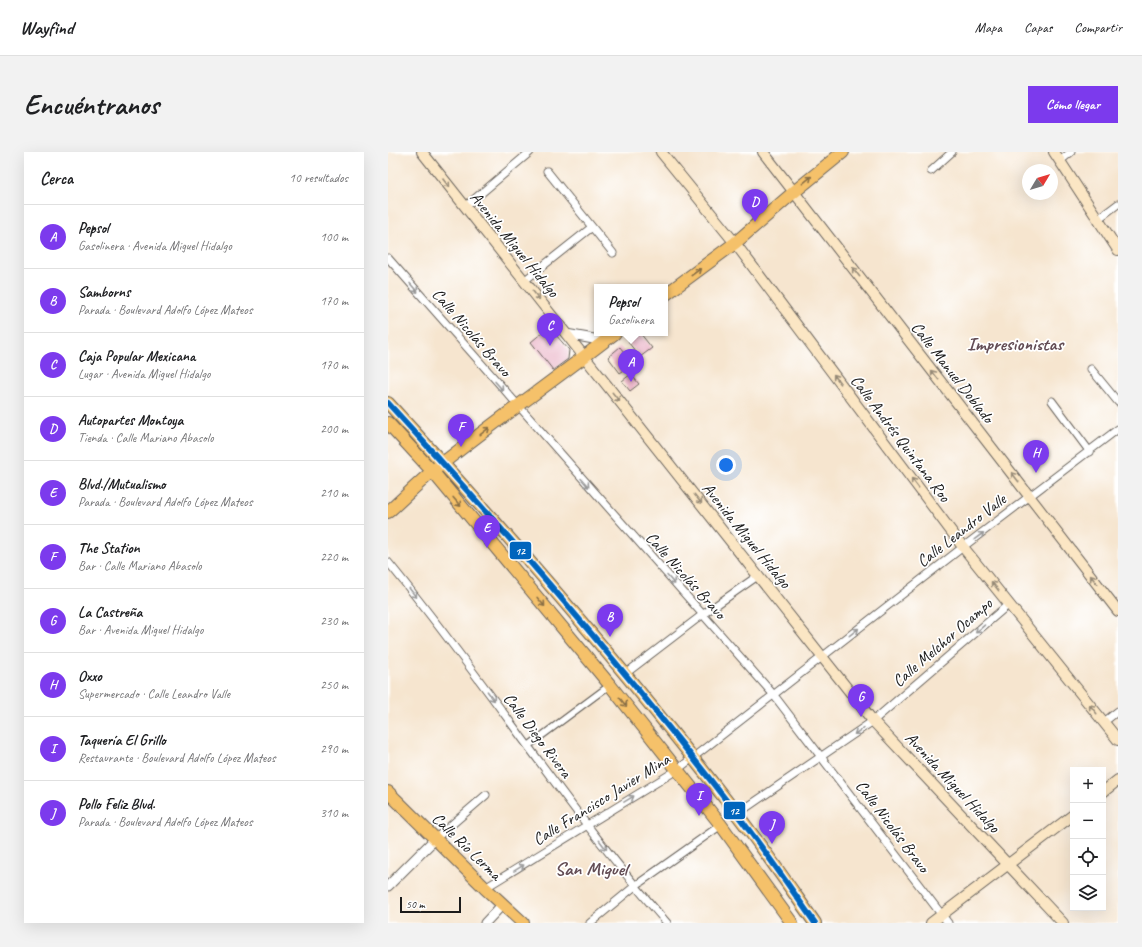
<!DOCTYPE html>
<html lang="es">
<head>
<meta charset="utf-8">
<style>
  :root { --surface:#fff; --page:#f2f2f2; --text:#202124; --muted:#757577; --line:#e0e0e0; --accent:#7c3aed }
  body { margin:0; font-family:Caveat,sans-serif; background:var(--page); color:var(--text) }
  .controls { position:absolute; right:12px; bottom:12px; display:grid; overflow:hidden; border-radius:0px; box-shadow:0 4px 16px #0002 }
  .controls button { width:36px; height:36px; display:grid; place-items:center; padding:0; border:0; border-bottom:1px solid var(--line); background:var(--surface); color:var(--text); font:20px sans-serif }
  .compass { position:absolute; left:634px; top:12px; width:36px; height:36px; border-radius:50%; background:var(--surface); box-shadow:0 4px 16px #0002; rotate:52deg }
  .scale { position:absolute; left:12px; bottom:10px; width:61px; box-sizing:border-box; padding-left:4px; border:2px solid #1c1c1c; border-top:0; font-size:11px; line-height:14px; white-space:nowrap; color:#1c1c1c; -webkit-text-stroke:3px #fff; paint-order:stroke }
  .you { position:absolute; left:338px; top:313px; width:14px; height:14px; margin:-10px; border:3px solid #fff; border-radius:50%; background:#1a73e8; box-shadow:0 0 0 6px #1a73e833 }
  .badge { display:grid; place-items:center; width:26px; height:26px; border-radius:50%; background:var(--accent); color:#fff; font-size:13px; font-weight:700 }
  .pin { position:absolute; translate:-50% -33px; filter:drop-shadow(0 1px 2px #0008) }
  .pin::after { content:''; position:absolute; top:21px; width:14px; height:12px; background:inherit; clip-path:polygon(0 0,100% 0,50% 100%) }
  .popup { position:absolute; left:206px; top:132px; width:74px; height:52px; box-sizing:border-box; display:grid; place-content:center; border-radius:0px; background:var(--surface); filter:drop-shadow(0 1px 3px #0005); font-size:13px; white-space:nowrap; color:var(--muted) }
  .popup b { font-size:15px; color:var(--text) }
  .popup::after { content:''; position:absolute; left:50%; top:100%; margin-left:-8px; border:8px solid transparent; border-top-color:var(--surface) }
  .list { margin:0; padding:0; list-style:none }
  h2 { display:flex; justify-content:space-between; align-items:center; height:52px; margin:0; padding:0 16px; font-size:17px }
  h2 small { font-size:13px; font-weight:400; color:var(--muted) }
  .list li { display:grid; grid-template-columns:26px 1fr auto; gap:12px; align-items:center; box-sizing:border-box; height:64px; padding:0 16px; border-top:1px solid var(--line) }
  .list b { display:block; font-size:15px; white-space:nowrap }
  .list p { margin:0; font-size:13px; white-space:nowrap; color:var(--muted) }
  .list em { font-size:13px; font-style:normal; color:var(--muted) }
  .icon { flex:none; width:22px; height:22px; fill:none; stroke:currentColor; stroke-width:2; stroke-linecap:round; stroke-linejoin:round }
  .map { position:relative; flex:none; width:730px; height:771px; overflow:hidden; border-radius:0px }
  header { display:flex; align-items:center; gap:24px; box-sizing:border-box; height:56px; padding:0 20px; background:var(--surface); border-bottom:1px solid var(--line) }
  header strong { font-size:19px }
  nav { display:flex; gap:22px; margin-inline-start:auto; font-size:14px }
  .intro { display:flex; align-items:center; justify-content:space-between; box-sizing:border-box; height:96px; padding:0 24px }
  h1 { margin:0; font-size:28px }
  .button { padding:10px 18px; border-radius:0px; background:var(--accent); color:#fff; font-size:14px; font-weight:700 }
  main { display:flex; gap:24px; padding:0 24px }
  aside { flex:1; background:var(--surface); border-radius:0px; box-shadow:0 4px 16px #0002 }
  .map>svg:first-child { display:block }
</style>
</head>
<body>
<header>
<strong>Wayfind</strong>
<nav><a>Mapa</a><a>Capas</a><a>Compartir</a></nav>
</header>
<div class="intro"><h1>Encuéntranos</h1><a class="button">Cómo llegar</a></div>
<main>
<aside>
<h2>Cerca<small>10 resultados</small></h2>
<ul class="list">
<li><span class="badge">A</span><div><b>Pepsol</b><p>Gasolinera · Avenida Miguel Hidalgo</p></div><em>100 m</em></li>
<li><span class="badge">B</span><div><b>Samborns</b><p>Parada · Boulevard Adolfo López Mateos</p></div><em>170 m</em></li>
<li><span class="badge">C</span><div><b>Caja Popular Mexicana</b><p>Lugar · Avenida Miguel Hidalgo</p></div><em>170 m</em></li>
<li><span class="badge">D</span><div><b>Autopartes Montoya</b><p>Tienda · Calle Mariano Abasolo</p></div><em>200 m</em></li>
<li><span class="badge">E</span><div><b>Blvd./Mutualismo</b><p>Parada · Boulevard Adolfo López Mateos</p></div><em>210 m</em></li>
<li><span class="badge">F</span><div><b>The Station</b><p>Bar · Calle Mariano Abasolo</p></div><em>220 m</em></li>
<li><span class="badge">G</span><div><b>La Castreña</b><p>Bar · Avenida Miguel Hidalgo</p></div><em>230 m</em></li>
<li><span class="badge">H</span><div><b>Oxxo</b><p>Supermercado · Calle Leandro Valle</p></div><em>250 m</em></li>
<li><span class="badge">I</span><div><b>Taquería El Grillo</b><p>Restaurante · Boulevard Adolfo López Mateos</p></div><em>290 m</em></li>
<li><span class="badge">J</span><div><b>Pollo Feliz Blvd.</b><p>Parada · Boulevard Adolfo López Mateos</p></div><em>310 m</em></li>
</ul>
</aside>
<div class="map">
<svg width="730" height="771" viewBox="0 0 730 771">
  <rect width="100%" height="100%" fill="#fff"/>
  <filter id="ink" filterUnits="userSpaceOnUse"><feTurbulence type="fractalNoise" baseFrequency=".025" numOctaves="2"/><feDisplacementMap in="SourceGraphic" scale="8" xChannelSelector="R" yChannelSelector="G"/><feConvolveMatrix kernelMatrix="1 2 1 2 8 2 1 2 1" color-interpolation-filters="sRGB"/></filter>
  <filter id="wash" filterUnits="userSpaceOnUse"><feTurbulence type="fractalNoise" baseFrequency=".012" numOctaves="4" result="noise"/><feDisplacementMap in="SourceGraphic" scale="16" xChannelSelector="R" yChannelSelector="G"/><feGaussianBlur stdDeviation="0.9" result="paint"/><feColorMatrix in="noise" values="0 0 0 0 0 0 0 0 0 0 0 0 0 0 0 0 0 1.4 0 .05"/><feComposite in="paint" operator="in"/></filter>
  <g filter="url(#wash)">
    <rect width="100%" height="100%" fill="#f6e5cf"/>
    <g id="blocks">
      <path fill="#e7a8bf" d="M 161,175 L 181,198 L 180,207 L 165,218 L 143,190 Z
        M 252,181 L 264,196 L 252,205 L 240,190 Z
        M 232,195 L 245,212 L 232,221 L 220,205 Z
        M 243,222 L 251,232 L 242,239 L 234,229 Z"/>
    </g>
  </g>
  <g filter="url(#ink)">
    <use href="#blocks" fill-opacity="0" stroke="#68625b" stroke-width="1"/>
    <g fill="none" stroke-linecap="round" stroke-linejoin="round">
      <g stroke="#68625b" stroke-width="8">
        <path id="pedestrian" d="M 140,594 L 222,533"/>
      </g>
      <g stroke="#68625b" stroke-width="9">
        <path id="minor" d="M 672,9 L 683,0
          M 159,19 L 225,101
          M 543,19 L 564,0
          M 77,55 L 142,0
          M 710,67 L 730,52
          M 0,106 L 385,542 L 560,771
          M 136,129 L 204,75
          M 703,217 L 730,250
          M 664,249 L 702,300
          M 0,410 C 97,528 179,657 279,771
          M 237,522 L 314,463 L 371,423
          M 716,570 L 730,559
          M 349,662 L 485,569 L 621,452
          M 47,687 L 98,643
          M 97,736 L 289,618 L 575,395 L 730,277
          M 202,771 L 247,734 L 333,673"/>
      </g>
      <g stroke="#68625b" stroke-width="11">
        <path id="tertiary" d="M 178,182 L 217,189
          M 0,734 L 47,687
          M 97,771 L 115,752"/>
      </g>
      <g stroke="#68625b" stroke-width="12">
        <path id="secondary" d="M 34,0 L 485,569 L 675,771
          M 273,0 L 347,91 L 575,395 L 730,588
          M 375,0 L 730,459
          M 666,0 L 730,98
          M 715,640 L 730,628
          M 543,771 L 685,663"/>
      </g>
      <g stroke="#68625b" stroke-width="14">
        <path id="primary" d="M 277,143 L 347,91 L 406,40 L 455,0
          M 0,251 C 121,383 239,519 348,661 C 376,697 401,734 427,771
          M 0,271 L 45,320 L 222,533 L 333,673 L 404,771
          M 0,360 C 15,347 29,332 45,319 C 104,271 167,228 227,181
          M 0,640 L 97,736 L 135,771"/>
      </g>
      <use href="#pedestrian" stroke="#fff" stroke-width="5.5"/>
      <use href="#minor" stroke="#fff" stroke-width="7"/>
      <use href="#tertiary" stroke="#fff" stroke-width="9"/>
      <use href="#secondary" stroke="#fbe6c4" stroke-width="10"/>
      <use href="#primary" stroke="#f5c16b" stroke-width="12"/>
      <g stroke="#fff" stroke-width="9">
        <path id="bus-1" d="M 0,251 C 121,383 239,519 348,661 C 376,697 401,734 427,771"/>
      </g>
      <use href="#bus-1" stroke="#0065bd" stroke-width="6"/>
    </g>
    <defs><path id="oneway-shaft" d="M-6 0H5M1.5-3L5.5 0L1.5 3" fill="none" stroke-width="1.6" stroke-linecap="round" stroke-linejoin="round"/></defs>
    <g stroke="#886e44">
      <use href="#oneway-shaft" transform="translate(419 28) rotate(-39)"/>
      <use href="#oneway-shaft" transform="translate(308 120) rotate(-37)"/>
      <use href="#oneway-shaft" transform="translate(97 279) rotate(-38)"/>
      <use href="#oneway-shaft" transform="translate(69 350) rotate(50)"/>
      <use href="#oneway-shaft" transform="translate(153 450) rotate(50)"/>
      <use href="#oneway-shaft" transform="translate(235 550) rotate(51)"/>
    </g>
    <g stroke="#978b78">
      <use href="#oneway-shaft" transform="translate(58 31) rotate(52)"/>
      <use href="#oneway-shaft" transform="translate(468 120) rotate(-128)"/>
      <use href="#oneway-shaft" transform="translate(148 143) rotate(52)"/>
      <use href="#oneway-shaft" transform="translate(547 223) rotate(-128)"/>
      <use href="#oneway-shaft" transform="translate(449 227) rotate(-127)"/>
      <use href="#oneway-shaft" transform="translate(228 245) rotate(51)"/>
      <use href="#oneway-shaft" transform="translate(627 325) rotate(-128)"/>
      <use href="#oneway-shaft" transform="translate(527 331) rotate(-127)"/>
      <use href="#oneway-shaft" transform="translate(310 347) rotate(51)"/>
      <use href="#oneway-shaft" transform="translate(706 428) rotate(-128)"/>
      <use href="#oneway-shaft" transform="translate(607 434) rotate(-129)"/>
      <use href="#oneway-shaft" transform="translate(705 557) rotate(-129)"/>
    </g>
    <g stroke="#999">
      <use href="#oneway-shaft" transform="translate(26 136) rotate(49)"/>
      <use href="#oneway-shaft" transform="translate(111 234) rotate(49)"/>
      <use href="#oneway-shaft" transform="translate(197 331) rotate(48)"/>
      <use href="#oneway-shaft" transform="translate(591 384) rotate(-37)"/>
      <use href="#oneway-shaft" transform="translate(283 428) rotate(48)"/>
      <use href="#oneway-shaft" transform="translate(25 441) rotate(51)"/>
      <use href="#oneway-shaft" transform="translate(592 477) rotate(139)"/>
      <use href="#oneway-shaft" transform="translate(466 480) rotate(-38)"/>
      <use href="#oneway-shaft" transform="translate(103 544) rotate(53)"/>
      <use href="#oneway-shaft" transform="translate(471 579) rotate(145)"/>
      <use href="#oneway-shaft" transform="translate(241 647) rotate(-31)"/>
      <use href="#oneway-shaft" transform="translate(215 693) rotate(52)"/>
      <use href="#oneway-shaft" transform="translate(131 716) rotate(-32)"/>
    </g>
  </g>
  <g text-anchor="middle" stroke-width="3.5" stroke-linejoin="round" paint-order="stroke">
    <g font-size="17" fill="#1c1c1c" stroke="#fff">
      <text transform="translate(127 92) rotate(51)" y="6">Avenida Miguel Hidalgo</text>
      <text transform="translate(84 180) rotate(49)" y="6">Calle Nicolás Bravo</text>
      <text transform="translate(565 220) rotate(52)" y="6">Calle Manuel Doblado</text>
      <text transform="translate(513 286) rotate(53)" y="6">Calle Andrés Quintana Roo</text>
      <text transform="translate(573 378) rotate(-38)" y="6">Calle Leandro Valle</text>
      <text transform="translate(359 383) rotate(51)" y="6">Avenida Miguel Hidalgo</text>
      <text transform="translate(298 423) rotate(48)" y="6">Calle Nicolás Bravo</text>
      <text transform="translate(554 490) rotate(-41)" y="6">Calle Melchor Ocampo</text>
      <text transform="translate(150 583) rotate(53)" y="6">Calle Diego Rivera</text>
      <text transform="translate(565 630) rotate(47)" y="6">Avenida Miguel Hidalgo</text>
      <text transform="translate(213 647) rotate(-32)" y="6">Calle Francisco Javier Mina</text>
      <text transform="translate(505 674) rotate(53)" y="6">Calle Nicolás Bravo</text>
      <text transform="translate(79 694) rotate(44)" y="6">Calle Río Lerma</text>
    </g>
    <g font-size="19" font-weight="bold" fill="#634d55" stroke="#fff">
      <text x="627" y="198">Impresionistas</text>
      <text x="203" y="723">San Miguel</text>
    </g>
  </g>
  <g stroke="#fff" stroke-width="1.5">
    <rect x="121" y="389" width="23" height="19" rx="4" fill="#0065bd"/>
    <rect x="335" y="649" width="23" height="19" rx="4" fill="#0065bd"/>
  </g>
  <g font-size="11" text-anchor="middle" font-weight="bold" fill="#fff">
    <text x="132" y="403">12</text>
    <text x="346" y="663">12</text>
  </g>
</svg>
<div class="controls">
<button>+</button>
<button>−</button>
<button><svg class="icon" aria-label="locate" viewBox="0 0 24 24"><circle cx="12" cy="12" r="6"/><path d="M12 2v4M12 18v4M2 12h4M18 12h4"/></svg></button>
<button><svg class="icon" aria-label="layers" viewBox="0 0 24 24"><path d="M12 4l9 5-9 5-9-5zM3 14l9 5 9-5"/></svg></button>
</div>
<svg class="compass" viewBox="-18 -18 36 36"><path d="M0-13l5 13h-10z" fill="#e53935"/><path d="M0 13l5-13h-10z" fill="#757577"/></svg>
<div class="scale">50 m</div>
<div class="you"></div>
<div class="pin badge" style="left:243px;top:230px">A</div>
<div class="popup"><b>Pepsol</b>Gasolinera</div>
<div class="pin badge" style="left:222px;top:485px">B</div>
<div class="pin badge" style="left:162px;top:194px">C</div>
<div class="pin badge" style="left:367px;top:70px">D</div>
<div class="pin badge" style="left:99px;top:396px">E</div>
<div class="pin badge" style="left:73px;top:295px">F</div>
<div class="pin badge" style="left:473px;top:565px">G</div>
<div class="pin badge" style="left:648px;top:321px">H</div>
<div class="pin badge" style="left:311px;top:664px">I</div>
<div class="pin badge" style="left:384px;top:692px">J</div>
</div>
</main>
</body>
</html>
